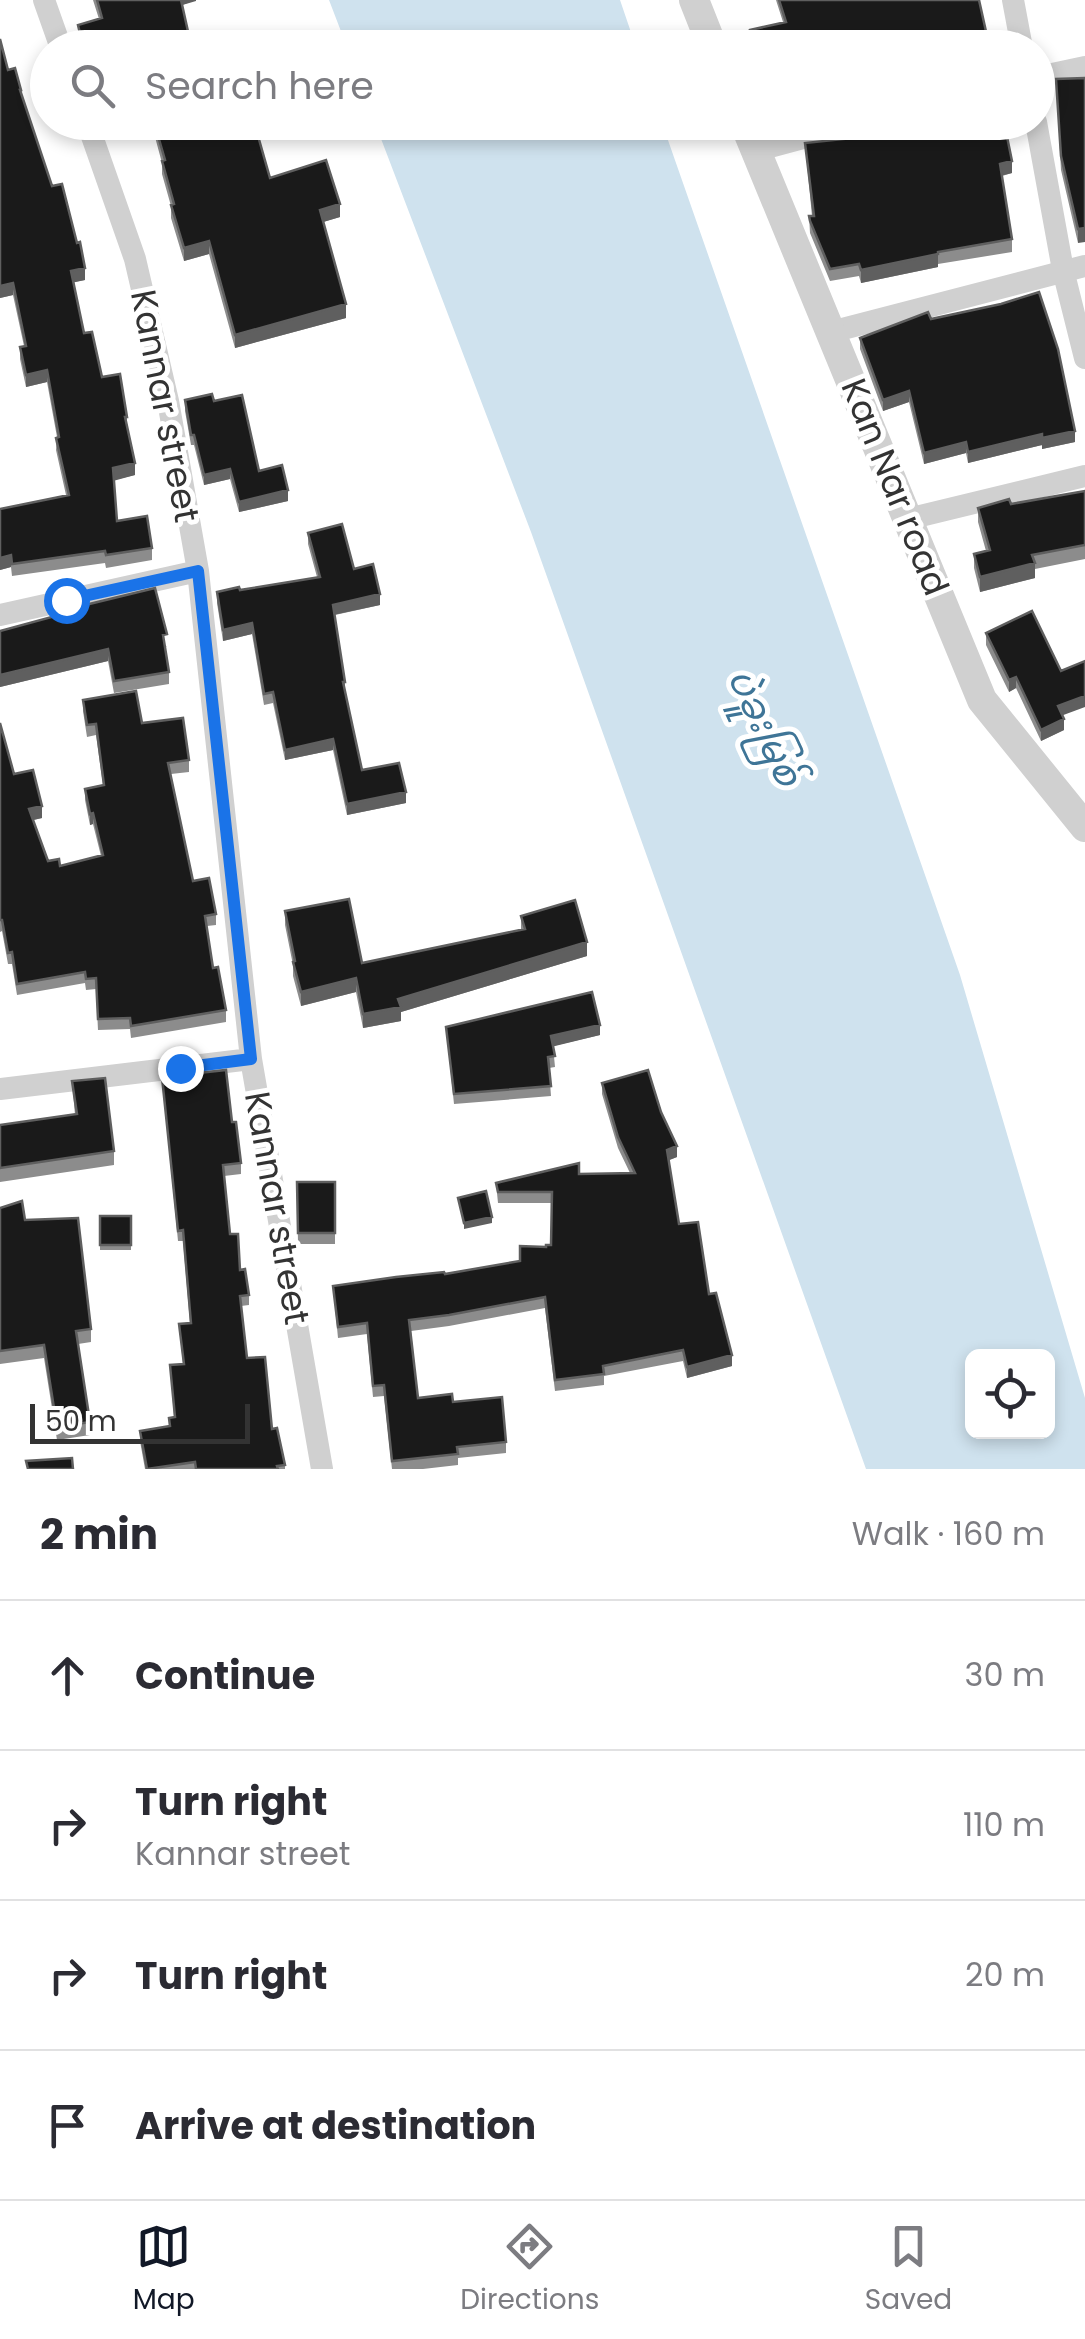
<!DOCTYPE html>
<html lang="en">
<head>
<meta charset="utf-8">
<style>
  :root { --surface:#fff; --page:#f2f2f3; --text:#2b2b33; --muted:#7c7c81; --line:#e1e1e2; --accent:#111827 }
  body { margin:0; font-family:Poppins,"Noto Sans Myanmar",sans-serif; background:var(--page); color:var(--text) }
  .controls { position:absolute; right:30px; bottom:30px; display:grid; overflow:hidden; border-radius:15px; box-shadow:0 5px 15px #0003 }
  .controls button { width:90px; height:90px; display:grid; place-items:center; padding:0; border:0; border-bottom:2px solid var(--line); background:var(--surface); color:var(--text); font:50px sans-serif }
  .scale { position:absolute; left:30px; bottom:25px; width:220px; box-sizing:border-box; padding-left:10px; border:5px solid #333; border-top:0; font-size:28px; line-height:35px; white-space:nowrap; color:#333; -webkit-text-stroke:8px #fff; paint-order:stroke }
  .stop { position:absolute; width:30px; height:30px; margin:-22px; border:8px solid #1a73e8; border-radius:50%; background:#fff }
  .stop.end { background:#1a73e8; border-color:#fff; box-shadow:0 2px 10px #0008 }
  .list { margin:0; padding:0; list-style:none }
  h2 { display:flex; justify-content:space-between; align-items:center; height:130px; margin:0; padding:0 40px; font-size:42px }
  h2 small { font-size:32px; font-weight:400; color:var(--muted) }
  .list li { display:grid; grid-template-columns:65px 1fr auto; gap:30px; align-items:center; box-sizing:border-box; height:150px; padding:0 40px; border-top:2px solid var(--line) }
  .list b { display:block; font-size:38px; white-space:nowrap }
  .list p { margin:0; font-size:32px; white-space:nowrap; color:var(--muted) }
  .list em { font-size:32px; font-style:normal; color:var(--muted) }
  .icon { flex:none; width:55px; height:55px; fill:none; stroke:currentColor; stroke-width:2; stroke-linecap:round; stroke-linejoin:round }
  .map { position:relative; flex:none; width:1085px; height:1469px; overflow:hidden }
  .search { position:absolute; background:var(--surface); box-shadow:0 5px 15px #0003; left:30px; right:30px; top:30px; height:110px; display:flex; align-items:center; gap:25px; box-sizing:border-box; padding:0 35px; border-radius:55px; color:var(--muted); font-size:38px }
  .sheet { height:730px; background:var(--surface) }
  nav { display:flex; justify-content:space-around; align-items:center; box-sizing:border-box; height:140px; border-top:2px solid var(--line); background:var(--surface); font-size:28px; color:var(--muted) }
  nav a { display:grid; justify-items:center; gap:5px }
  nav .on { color:var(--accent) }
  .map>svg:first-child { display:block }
</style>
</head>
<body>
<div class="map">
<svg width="1085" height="1469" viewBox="0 0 1085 1469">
  <rect width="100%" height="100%" fill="#fff"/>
  <path fill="#cfe2ee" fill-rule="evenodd" d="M 329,0 L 620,0 L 636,47 L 347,47 Z
    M 375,123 L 662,123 L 960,975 L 1085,1398 L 1085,1469 L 866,1469 L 531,532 ZM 972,1356 L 1048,1356 L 1048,1432 L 972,1432 Z"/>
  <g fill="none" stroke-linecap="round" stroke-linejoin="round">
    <path stroke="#d0d0d0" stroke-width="22" d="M 44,0 L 61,48
      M 1013,0 L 1022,48
      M 1038,77 L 1085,67
      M 87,122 L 135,259 L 168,401 L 198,571 L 251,1059 L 322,1469
      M 1036,122 L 1063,270 L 1085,358
      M 755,151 L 863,122
      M 831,332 L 1085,266
      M 908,519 L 1085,476
      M 0,615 L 198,571
      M 0,1089 L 251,1059"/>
    <path stroke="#d0d0d0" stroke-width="30" d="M 694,0 L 713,48
      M 744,122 L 982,700 L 1085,827"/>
  </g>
  <path fill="#8c8c8c" d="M 93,0 L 196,0 L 182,5 L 191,45 L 206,48 L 80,48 L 78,38 L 78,25 L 99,19 Z
    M 776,0 L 979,0 L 989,48 L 751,48 L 750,30 L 783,22 Z
    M 0,39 L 8,70 L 21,96 L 85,280 L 74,282 L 84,333 L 102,377 L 127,417 L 127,429 L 135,475 L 114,480 L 117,521 L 152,548 L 152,560 L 106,568 L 105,563 L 12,576 L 11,567 L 0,570 L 0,509 L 66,495 L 56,450 L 57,437 L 47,382 L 26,387 L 20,359 L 20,347 L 24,346 L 13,295 L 0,298 Z
    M 1085,78 L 1078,243 L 1061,170 L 1056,79 Z
    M 151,122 L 254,122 L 270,178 L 340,217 L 323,222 L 346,318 L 235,348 L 209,254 L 184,261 L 171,218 L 171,206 L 162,174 L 162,163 Z
    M 909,122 L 1004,122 L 1012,173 L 1002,176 L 1012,239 L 1012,252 L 938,264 L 938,267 L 861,283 L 859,276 L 830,281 L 810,233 L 809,216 L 812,216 L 805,143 L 862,137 L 909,126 Z
    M 931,319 L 1075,442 L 1042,449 L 1042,445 L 968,463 L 966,453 L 924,464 L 909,402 L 883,411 L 860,349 L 860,338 Z
    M 185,400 L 214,401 L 259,471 L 288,501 L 239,512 L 230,479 L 204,485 L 194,445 L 191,445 L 185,411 Z
    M 1085,491 L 1085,559 L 1035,569 L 1035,578 L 980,592 L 974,568 L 974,554 L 986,551 L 978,522 L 978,508 L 1011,504 Z
    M 308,533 L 354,569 L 380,605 L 335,615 L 345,682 L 345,691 L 362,770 L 406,803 L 347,815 L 333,750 L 285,760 L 273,703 L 264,705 L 252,634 L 223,641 L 217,603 L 217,592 L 240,590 L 317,577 L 308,544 Z
    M 0,631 L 167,646 L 165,647 L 169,672 L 169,684 L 114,693 L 108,661 L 0,687 Z
    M 986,633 L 1063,716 L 1064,730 L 1041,741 L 1016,688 L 1009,692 L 986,645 Z
    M 83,700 L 142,723 L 189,760 L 189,772 L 171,774 L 193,881 L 216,914 L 216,925 L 207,926 L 213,968 L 226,1010 L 226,1022 L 131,1038 L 130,1029 L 98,1030 L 96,989 L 86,990 L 85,983 L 17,995 L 12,964 L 8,964 L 2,931 L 0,932 L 0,723 L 14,774 L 42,818 L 33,820 L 48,861 L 60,866 L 101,856 L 93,824 L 90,825 L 85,800 L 85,789 L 103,785 L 96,735 L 87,737 L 83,711 Z
    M 285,911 L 362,963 L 521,930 L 521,916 L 587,956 L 401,1012 L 401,1021 L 363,1028 L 356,992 L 301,1006 L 293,976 L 293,965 L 285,925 Z
    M 446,1027 L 600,1035 L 553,1046 L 555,1067 L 549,1068 L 551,1096 L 454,1104 Z
    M 162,1077 L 232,1122 L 241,1163 L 241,1174 L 224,1176 L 230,1234 L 249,1295 L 249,1305 L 241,1306 L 247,1358 L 285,1465 L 285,1469 L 145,1469 L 140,1441 L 140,1431 L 169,1426 L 169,1418 L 174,1417 L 170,1365 L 183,1364 L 179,1324 L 190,1323 L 183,1241 L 178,1241 Z
    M 72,1081 L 114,1151 L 114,1165 L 0,1182 L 0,1125 L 75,1115 Z
    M 602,1083 L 661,1112 L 677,1157 L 669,1160 L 679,1224 L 709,1294 L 732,1366 L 687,1378 L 683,1361 L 604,1376 L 604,1385 L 555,1391 L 545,1308 L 449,1326 L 411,1331 L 418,1398 L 453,1402 L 506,1442 L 506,1453 L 458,1458 L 458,1465 L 423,1469 L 392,1469 L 384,1396 L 373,1397 L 367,1334 L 338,1338 L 333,1286 L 445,1274 L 520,1261 L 551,1245 L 552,1203 L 498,1203 L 496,1183 L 579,1174 L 630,1173 L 618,1148 L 602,1094 Z
    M 297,1182 L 335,1182 L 335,1244 L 298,1244 Z
    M 0,1208 L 25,1220 L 91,1329 L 91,1342 L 78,1344 L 90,1422 L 90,1435 L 57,1440 L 44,1358 L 0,1364 Z
    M 100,1216 L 131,1216 L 131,1250 L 100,1250 Z"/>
  <path fill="#5f5f5f" d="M 179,0 L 196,0 L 196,1 L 179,6 Z
    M 118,37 L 118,48 L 83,48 L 83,46 Z
    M 111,122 L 143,122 L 111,131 Z
    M 1012,161 L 1012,173 L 1000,176 L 1000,164 Z
    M 340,204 L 340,217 L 320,223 L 320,210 Z
    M 1085,228 L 1085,242 L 1078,243 L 1078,229 Z
    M 209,241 L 209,254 L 184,261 L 184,248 Z
    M 938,254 L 938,267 L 861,283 L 861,270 Z
    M 85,268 L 85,280 L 71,283 L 71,271 Z
    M 13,283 L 13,295 L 0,298 L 0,286 Z
    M 346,304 L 346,318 L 235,348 L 235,335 Z
    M 47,370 L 47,382 L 26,387 L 26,375 Z
    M 909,391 L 909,402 L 883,411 L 883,400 Z
    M 1075,431 L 1075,442 L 1042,449 L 1042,438 Z
    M 1042,434 L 1042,445 L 968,463 L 968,452 Z
    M 966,442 L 966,453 L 924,464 L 924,453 Z
    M 135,463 L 135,475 L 113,481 L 113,468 Z
    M 230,469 L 230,479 L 204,485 L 204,475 Z
    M 288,490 L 288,501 L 239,512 L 239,502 Z
    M 11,555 L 11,567 L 0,570 L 0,558 Z
    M 1035,563 L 1035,578 L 980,592 L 980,577 Z
    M 380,594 L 380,605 L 333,615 L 333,605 Z
    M 252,623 L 252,634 L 223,641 L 223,630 Z
    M 108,649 L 108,661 L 0,687 L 0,675 Z
    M 1016,677 L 1016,688 L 1009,692 L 1009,680 Z
    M 1085,696 L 1085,707 L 1058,717 L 1058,706 Z
    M 1064,719 L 1064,730 L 1041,741 L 1041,730 Z
    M 333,739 L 333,750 L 285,760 L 285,750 Z
    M 406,792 L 406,803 L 347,815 L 347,804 Z
    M 42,806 L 42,818 L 29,821 L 29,809 Z
    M 93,813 L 93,824 L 90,825 L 90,814 Z
    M 587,942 L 587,956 L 401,1012 L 401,1021 L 363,1028 L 363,1014 L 398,999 Z
    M 356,978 L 356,992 L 301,1006 L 301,992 Z
    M 600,1025 L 600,1035 L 551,1047 L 551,1036 Z
    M 677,1146 L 677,1157 L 667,1161 L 667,1150 Z
    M 492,1217 L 492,1223 L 464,1229 L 464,1223 Z
    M 732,1355 L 732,1366 L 687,1378 L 687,1367 Z"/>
  <path fill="#1a1a1a" stroke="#5f5f5f" stroke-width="2.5" d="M 97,0 L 181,0 L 191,45 L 205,41 L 206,48 L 121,48 L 118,37 L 83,46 L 78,25 L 102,18 Z
    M 779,0 L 979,0 L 989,45 L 977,48 L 754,48 L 750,30 L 786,22 Z
    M 0,39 L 8,70 L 15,68 L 21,90 L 20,90 L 52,186 L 62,184 L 77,243 L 80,242 L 85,268 L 71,271 L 84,333 L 92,332 L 102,377 L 120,374 L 127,417 L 125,417 L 135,463 L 113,468 L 117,521 L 147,516 L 152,548 L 106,555 L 105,551 L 12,564 L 11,555 L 0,558 L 0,509 L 69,495 L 56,438 L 59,437 L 47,370 L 26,375 L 20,347 L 26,346 L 13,283 L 0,286 Z
    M 1085,78 L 1085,228 L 1078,229 L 1061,156 L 1056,79 Z
    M 154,122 L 254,122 L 270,178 L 326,160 L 340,204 L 320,210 L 346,304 L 235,335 L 209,241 L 184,248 L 171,205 L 174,204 L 162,161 L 165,160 Z
    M 911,122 L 1004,122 L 1012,161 L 1000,164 L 1012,239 L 938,252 L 938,254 L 861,270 L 859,264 L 830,269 L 810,221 L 809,216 L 814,216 L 805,143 L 862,137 L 911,125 Z
    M 1039,292 L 1058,349 L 1075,431 L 1042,438 L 1042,434 L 968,452 L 966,442 L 924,453 L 909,391 L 883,400 L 860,338 L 928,312 L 931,319 L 1001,304 Z
    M 212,394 L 214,401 L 242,395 L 259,471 L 282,465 L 288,490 L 239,502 L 230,469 L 204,475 L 194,435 L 191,435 L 185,400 Z
    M 1085,491 L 1085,545 L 1032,555 L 1035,563 L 980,577 L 974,554 L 990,550 L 978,508 L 1009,499 L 1011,504 Z
    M 342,524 L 354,569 L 373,564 L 380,594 L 333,605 L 345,682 L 343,682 L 362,770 L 399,763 L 406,792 L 347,804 L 333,739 L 285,750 L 273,692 L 264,694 L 252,623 L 223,630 L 217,592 L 239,587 L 240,590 L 320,577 L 308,533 Z
    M 155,588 L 167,634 L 163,635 L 169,672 L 114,681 L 108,649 L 0,675 L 0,631 L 74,611 L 73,608 Z
    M 1032,611 L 1061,671 L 1085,661 L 1085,696 L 1058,706 L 1064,719 L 1041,730 L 1016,677 L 1009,680 L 986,633 Z
    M 136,691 L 142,723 L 183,718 L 189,760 L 168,763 L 193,881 L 209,878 L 216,914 L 205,916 L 213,968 L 218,967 L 226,1010 L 131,1026 L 130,1018 L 98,1019 L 96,978 L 86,979 L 85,972 L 17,984 L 12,952 L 8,953 L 2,920 L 0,920 L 0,723 L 14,774 L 33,770 L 42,806 L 29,809 L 48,861 L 59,859 L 60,866 L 103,855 L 93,813 L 90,814 L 85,789 L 104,785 L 96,724 L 87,725 L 83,700 Z
    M 349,899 L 362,963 L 525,929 L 521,916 L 575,900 L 587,942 L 398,999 L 401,1007 L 363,1014 L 356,978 L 301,992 L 293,962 L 295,961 L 285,911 Z
    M 592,992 L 600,1025 L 551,1036 L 555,1056 L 548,1057 L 551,1086 L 454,1094 L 446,1027 Z
    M 226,1070 L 232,1122 L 236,1122 L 241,1163 L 223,1165 L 230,1234 L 238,1234 L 240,1270 L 245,1269 L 249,1295 L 240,1296 L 247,1358 L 265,1357 L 272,1429 L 277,1428 L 285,1465 L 277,1466 L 278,1469 L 196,1469 L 195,1462 L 147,1469 L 140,1431 L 170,1426 L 169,1418 L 175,1417 L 170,1365 L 184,1364 L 179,1324 L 191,1323 L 183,1230 L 178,1231 L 162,1077 Z
    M 648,1070 L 661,1112 L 677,1146 L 667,1150 L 679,1224 L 698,1222 L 709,1294 L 716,1293 L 732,1355 L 687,1367 L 683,1350 L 603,1366 L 604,1374 L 555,1380 L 545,1297 L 449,1315 L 409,1320 L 418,1398 L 452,1394 L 453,1402 L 502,1397 L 506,1442 L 457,1447 L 458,1454 L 392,1461 L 384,1385 L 373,1386 L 367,1323 L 338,1327 L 333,1286 L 396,1277 L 444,1272 L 445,1274 L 520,1261 L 520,1246 L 546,1247 L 546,1245 L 551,1245 L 552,1192 L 498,1192 L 496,1183 L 579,1163 L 579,1174 L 635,1173 L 618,1137 L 602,1083 Z
    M 105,1078 L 114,1151 L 0,1168 L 0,1125 L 77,1114 L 72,1081 Z
    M 297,1182 L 335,1182 L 335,1233 L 298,1233 Z
    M 486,1191 L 492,1217 L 464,1223 L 458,1198 Z
    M 22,1201 L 25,1220 L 78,1218 L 91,1329 L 76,1331 L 90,1422 L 57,1427 L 44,1345 L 0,1351 L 0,1208 Z
    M 100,1216 L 131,1216 L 131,1245 L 100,1245 Z
    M 72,1458 L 73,1469 L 28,1469 L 26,1461 Z"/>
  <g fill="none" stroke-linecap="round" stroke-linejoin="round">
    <path stroke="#1a73e8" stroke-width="12" d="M 66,600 L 198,571 L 251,1059 L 180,1068"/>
  </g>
  <g text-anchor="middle" stroke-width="10" stroke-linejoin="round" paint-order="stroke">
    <g font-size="35" fill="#333" stroke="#fff">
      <text transform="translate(165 406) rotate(79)" y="12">Kannar street</text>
      <text transform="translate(895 487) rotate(68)" y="12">Kan Nar road</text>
      <text transform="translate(277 1208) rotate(80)" y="12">Kannar street</text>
    </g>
    <g font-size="38" font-style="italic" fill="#3f7597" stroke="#fff">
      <text transform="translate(765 727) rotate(65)" y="13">ပဲခူးမြစ်</text>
    </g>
  </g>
</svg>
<div class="controls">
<button><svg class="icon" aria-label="locate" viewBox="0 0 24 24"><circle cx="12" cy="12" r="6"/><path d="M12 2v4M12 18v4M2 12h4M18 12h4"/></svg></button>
</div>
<div class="scale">50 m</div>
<div class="stop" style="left:66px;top:600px"></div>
<div class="stop end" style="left:180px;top:1068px"></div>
<div class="search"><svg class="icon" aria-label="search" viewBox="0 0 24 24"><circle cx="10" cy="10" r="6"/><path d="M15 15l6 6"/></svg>Search here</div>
</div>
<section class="sheet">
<h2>2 min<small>Walk · 160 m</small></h2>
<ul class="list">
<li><svg class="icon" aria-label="ahead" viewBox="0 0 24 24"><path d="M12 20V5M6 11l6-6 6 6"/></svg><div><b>Continue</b></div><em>30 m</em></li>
<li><svg class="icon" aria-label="right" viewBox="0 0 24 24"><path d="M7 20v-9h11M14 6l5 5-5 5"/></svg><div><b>Turn right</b><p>Kannar street</p></div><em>110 m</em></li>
<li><svg class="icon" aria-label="right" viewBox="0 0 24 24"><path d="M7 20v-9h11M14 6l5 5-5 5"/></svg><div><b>Turn right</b></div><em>20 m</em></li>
<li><svg class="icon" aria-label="arrive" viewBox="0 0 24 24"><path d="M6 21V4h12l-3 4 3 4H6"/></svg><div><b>Arrive at destination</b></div></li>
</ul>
</section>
<nav>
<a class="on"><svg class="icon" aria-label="map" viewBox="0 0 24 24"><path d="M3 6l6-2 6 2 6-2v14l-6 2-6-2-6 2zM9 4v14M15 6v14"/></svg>Map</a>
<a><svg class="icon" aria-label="directions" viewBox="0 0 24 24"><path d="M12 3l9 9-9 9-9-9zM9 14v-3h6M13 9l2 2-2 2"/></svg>Directions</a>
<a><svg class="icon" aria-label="saved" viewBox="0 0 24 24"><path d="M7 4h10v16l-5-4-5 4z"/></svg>Saved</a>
</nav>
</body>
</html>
